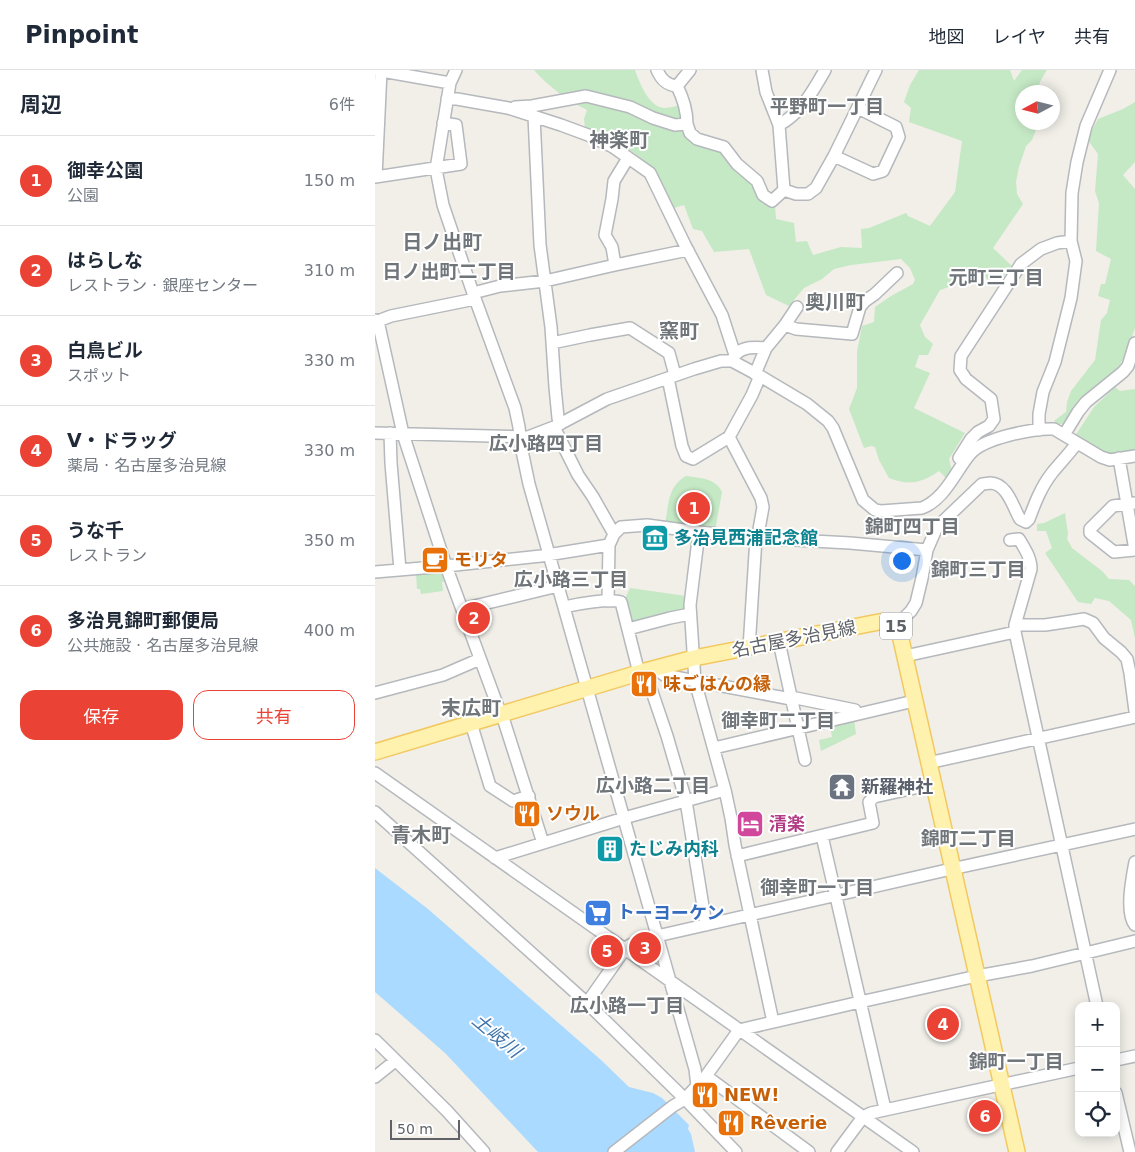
<!DOCTYPE html>
<html lang="ja">
<head>
<meta charset="utf-8">
<style>
  :root { --surface:#fff; --page:#f2f2f3; --text:#1f2937; --muted:#747a83; --line:#e0e1e3; --accent:#ea4335 }
  body { margin:0; font-family:"DejaVu Sans","Noto Sans JP",sans-serif; background:var(--page); color:var(--text) }
  .controls { position:absolute; right:15px; bottom:15px; display:grid; overflow:hidden; border-radius:10px; box-shadow:0 2px 12px #0003 }
  .controls button { width:45px; height:45px; display:grid; place-items:center; padding:0; border:0; border-bottom:1px solid var(--line); background:var(--surface); color:var(--text); font:25px sans-serif }
  .compass { position:absolute; left:640px; top:15px; width:45px; height:45px; border-radius:50%; background:var(--surface); box-shadow:0 2px 12px #0003; rotate:263deg }
  .scale { position:absolute; left:15px; bottom:12px; width:70px; box-sizing:border-box; padding-left:5px; border:2px solid #5f6368; border-top:0; font-size:14px; line-height:18px; white-space:nowrap; color:#5f6368; -webkit-text-stroke:4px #fff; paint-order:stroke }
  .you { position:absolute; left:526px; top:490px; width:18px; height:18px; margin:-12px; border:4px solid #fff; border-radius:50%; background:#1a73e8; box-shadow:0 0 0 8px #1a73e833 }
  .badge { display:grid; place-items:center; width:32px; height:32px; border-radius:50%; background:var(--accent); color:#fff; font-size:16px; font-weight:700 }
  .pin { position:absolute; translate:-50% -50%; border:2px solid #fff; box-shadow:0 1px 5px #0006 }
  .list { margin:0; padding:0; list-style:none }
  h2 { display:flex; justify-content:space-between; align-items:center; height:65px; margin:0; padding:0 20px; font-size:21px }
  h2 small { font-size:16px; font-weight:400; color:var(--muted) }
  .list li { display:grid; grid-template-columns:32px 1fr auto; gap:15px; align-items:center; box-sizing:border-box; height:90px; padding:0 20px; border-top:1px solid var(--line) }
  .list b { display:block; font-size:19px; white-space:nowrap }
  .list p { margin:0; font-size:16px; white-space:nowrap; color:var(--muted) }
  .list em { font-size:16px; font-style:normal; color:var(--muted) }
  .actions { display:flex; gap:10px; padding:15px 20px }
  .actions a { flex:1; padding:11px 0; border:1px solid var(--accent); border-radius:15px; text-align:center; font-size:18px; color:var(--accent) }
  .actions .main { background:var(--accent); color:#fff }
  .icon { flex:none; width:28px; height:28px; fill:none; stroke:currentColor; stroke-width:2; stroke-linecap:round; stroke-linejoin:round }
  .map { position:relative; flex:none; width:760px; height:1082px; overflow:hidden }
  header { display:flex; align-items:center; gap:30px; box-sizing:border-box; height:70px; padding:0 25px; background:var(--surface); border-bottom:1px solid var(--line) }
  header strong { font-size:24px }
  nav { display:flex; gap:28px; margin-inline-start:auto; font-size:18px }
  main { display:flex }
  aside { flex:1; background:var(--surface) }
  .map>svg:first-child { display:block }
</style>
</head>
<body>
<header>
<strong>Pinpoint</strong>
<nav><a>地図</a><a>レイヤ</a><a>共有</a></nav>
</header>
<main>
<aside>
<h2>周辺<small>6件</small></h2>
<ul class="list">
<li><span class="badge">1</span><div><b>御幸公園</b><p>公園</p></div><em>150 m</em></li>
<li><span class="badge">2</span><div><b>はらしな</b><p>レストラン · 銀座センター</p></div><em>310 m</em></li>
<li><span class="badge">3</span><div><b>白鳥ビル</b><p>スポット</p></div><em>330 m</em></li>
<li><span class="badge">4</span><div><b>V・ドラッグ</b><p>薬局 · 名古屋多治見線</p></div><em>330 m</em></li>
<li><span class="badge">5</span><div><b>うな千</b><p>レストラン</p></div><em>350 m</em></li>
<li><span class="badge">6</span><div><b>多治見錦町郵便局</b><p>公共施設 · 名古屋多治見線</p></div><em>400 m</em></li>
</ul>
<div class="actions"><a class="main">保存</a><a>共有</a></div>
</aside>
<div class="map">
<svg width="760" height="1082" viewBox="0 0 760 1082">
  <rect width="100%" height="100%" fill="#f1efe8"/>
  <path fill="#c5e8c5" d="M 159,0 L 260,0 C 264,12 274,37 289,38 C 294,38 300,36 305,35 L 313,65 L 348,84 L 379,114 L 391,133 L 400,136 L 401,149 L 419,153 L 421,172 L 432,171 L 438,185 L 466,177 L 487,178 L 486,159 L 494,158 L 531,143 L 533,146 L 555,156 L 580,122 L 587,71 L 534,52 L 536,38 L 529,32 L 535,15 L 544,0 L 635,0 L 639,11 L 647,0 L 672,0 L 666,10 L 661,22 L 648,22 L 648,52 L 661,53 L 661,60 L 657,70 L 651,76 L 644,97 L 641,112 L 642,124 L 648,134 L 618,178 L 637,196 L 621,215 L 601,201 L 593,204 L 586,213 L 565,220 L 545,255 L 550,267 L 558,274 L 553,285 L 544,285 L 540,297 L 555,303 L 539,338 L 590,363 L 574,389 L 578,405 L 573,410 L 564,401 C 546,413 535,416 514,408 L 504,390 L 500,377 L 496,376 L 489,378 L 474,339 L 482,318 L 482,282 L 487,256 L 499,252 L 500,237 L 516,226 L 538,214 L 540,210 L 535,198 L 526,189 L 476,195 L 459,199 L 447,209 L 429,218 L 414,236 L 391,225 L 374,179 L 339,182 L 327,161 L 318,159 L 309,135 L 296,139 C 290,128 284,109 277,100 C 264,80 231,68 210,59 L 209,49 L 212,40 C 193,31 173,16 159,0 Z
    M 760,32 L 760,92 L 748,105 L 760,119 L 760,258 L 750,286 L 743,298 L 719,318 L 704,334 L 691,354 L 683,354 L 679,351 L 691,342 L 692,332 L 696,321 L 720,290 L 726,250 L 732,243 L 735,230 L 723,226 L 726,214 L 730,214 L 736,189 L 721,181 L 724,133 L 720,121 L 723,84 L 712,69 L 723,49 L 748,39 Z
    M 740,317 L 745,321 L 760,319 L 760,380 L 734,384 L 719,378 L 700,366 L 719,337 Z
    M 311,406 C 324,408 341,408 347,422 L 340,461 L 290,454 C 294,435 292,417 311,406 Z
    M 690,443 L 693,464 L 692,469 L 697,478 L 727,501 L 734,509 L 754,510 L 760,516 L 760,568 L 756,550 L 734,531 L 720,528 L 716,534 L 703,532 L 670,483 L 677,478 L 671,461 L 662,461 L 662,454 L 669,453 Z
    M 66,501 L 69,512 L 67,512 L 68,521 L 46,524 L 45,519 L 42,519 L 41,503 Z
    M 255,518 L 311,526 L 311,541 L 255,555 L 250,529 Z
    M 479,649 L 481,664 L 446,681 L 444,670 L 457,667 L 455,655 Z"/>
  <path fill="#aadaff" d="M 0,798 L 53,839 L 226,990 L 254,1017 L 278,1023 L 287,1028 L 314,1055 L 313,1059 L 316,1064 L 320,1082 L 163,1082 L 70,983 L 0,922 Z"/>
  <g fill="none" stroke-linecap="round" stroke-linejoin="round">
    <g stroke="#b5b8bc" stroke-width="14">
      <path id="minor" d="M 1,0 L 75,13
        M 81,0 L 75,13 L 61,99 L 68,135 L 98,223 L 140,338 L 144,357 L 146,376 L 154,414 L 320,999 L 322,1016
        M 282,0 C 286,9 291,15 302,16
        M 387,0 L 391,22 L 404,55 L 409,120
        M 72,29 L 82,29 L 133,38 L 186,55 L 213,65 L 238,77 L 275,103 L 310,175 L 347,245 L 360,285 L 357,291
        M 140,37 L 157,36 L 211,26 L 255,37 L 278,48 L 300,55 L 312,54 C 312,40 308,28 302,16 L 315,0
        M 159,46 L 165,175 L 176,257 L 180,317 L 183,348 L 185,354
        M 312,54 L 315,63 L 322,69 L 349,77 L 362,94 L 382,111 L 388,125 L 397,131 L 409,120
        M 404,55 C 426,43 438,21 450,0
        M 459,86 L 498,104 L 508,101 L 524,67 L 521,57 L 483,38
        M 0,107 L 86,94 L 81,55 L 68,53
        M 1,107 L 6,1
        M 409,120 L 421,124 L 433,124 L 441,118 L 459,86 L 501,0
        M 240,195 L 237,177 L 230,165 L 237,129 L 239,111 L 253,88
        M 98,223 L 125,216 L 170,211 L 240,195 L 313,180
        M 0,250 L 3,251 L 16,246 L 100,229
        M 3,251 L 28,364 L 71,496 L 123,637 L 129,651 L 168,773
        M 410,255 L 421,259 L 477,264 L 485,237 L 490,231 L 500,224 L 522,203
        M 177,273 L 215,265 L 255,258 L 294,283 L 300,305
        M 360,285 C 368,276 380,277 391,278
        M 380,304 L 391,278 L 410,255 L 422,237
        M 293,308 L 307,376 L 311,386 L 318,389 L 354,367
        M 179,357 L 203,405 L 218,427 L 239,464
        M 664,360 L 664,344 L 668,322 L 680,292 L 696,228 L 701,191 L 696,171 L 697,123 L 702,92 L 711,56 L 735,0
        M 0,363 L 153,367 L 179,357 L 232,329 L 319,299 L 346,291 L 357,291 L 385,306 L 432,334 L 453,351 L 458,358 L 488,430 L 500,440 L 506,441 L 547,438 C 570,429 580,402 595,384 C 608,368 659,358 679,359 L 726,387 L 735,390 L 760,386
        M 15,363 L 16,393 L 25,500
        M 689,365 L 703,342 L 711,332 L 748,302 L 753,296 L 760,273
        M 584,388 L 596,369 L 603,362 L 614,356 L 619,349 L 616,329 L 591,309 L 585,300 L 586,286 L 646,194 L 666,179 L 682,173 L 696,171
        M 744,388 L 760,480 L 739,482 L 715,463 L 715,459 L 738,436 L 760,433
        M 324,462 L 315,535 L 320,611 L 350,720 L 356,748 L 360,775 L 398,952
        M 635,470 L 644,469 C 650,479 656,488 656,499 L 640,555 L 640,562 L 722,936
        M 0,502 L 71,496 L 166,486 L 234,475 L 239,464 L 246,457 L 272,455 L 324,462 L 381,468 L 475,473 L 552,480
        M 233,531 L 234,475
        M 189,537 C 202,534 235,528 246,532 L 264,603
        M 87,539 L 183,516
        M 640,555 L 670,555 L 690,552 L 709,549 L 718,553 L 729,568 L 746,582 L 752,589 L 755,603 L 760,641
        M 521,556 L 536,541 L 541,533 L 547,508 L 552,480 L 562,457 L 607,414 C 608,414 615,413 615,413 C 632,413 638,437 645,449 L 651,452 L 654,449 C 660,433 666,417 677,403 C 685,393 694,384 702,373
        M 253,559 L 295,548 L 315,544
        M 404,572 L 430,690
        M 374,578 L 381,468 L 383,465 L 388,437 L 386,428 L 354,367 L 377,325 L 385,306
        M 530,586 L 640,562
        M 270,601 L 292,666 L 311,731 L 331,855
        M 286,603 L 289,605 L 416,629
        M 0,623 L 68,605 L 105,589
        M 416,627 L 480,640
        M 96,653 L 115,716 L 138,731 L 154,726
        M 339,678 L 539,631
        M 553,693 L 760,647
        M 0,703 L 538,1082
        M 0,742 L 212,933 L 310,1029 L 361,1082
        M 447,766 L 510,1039
        M 362,786 L 498,753 L 494,732 L 499,727 L 558,714
        M 120,788 L 249,748 L 350,720
        M 760,792 C 757,808 750,843 760,855
        M 212,933 L 250,879 L 255,875 L 282,866 L 572,800 L 760,759
        M 0,970 L 72,1041 L 109,1082
        M 741,990 L 760,986
        M 331,1006 L 434,1082
        M 0,1007 L 20,991
        M 741,1023 L 755,1082
        M 239,1082 L 298,1036 L 310,1029 L 331,1006 L 364,960 L 485,932 L 602,906 L 657,896 L 760,871
        M 462,1082 L 488,1047 L 496,1043 L 704,998"/>
    </g>
    <g stroke="#f2c960" stroke-width="18">
      <path id="major" d="M 0,682 L 270,601 L 319,588 L 509,551 C 519,552 521,556 525,565 L 642,1082"/>
    </g>
    <use href="#minor" stroke="#fff" stroke-width="11"/>
    <use href="#major" stroke="#fff2af" stroke-width="15"/>
  </g>
  <defs>
    <g id="museum-square" transform="scale(1.4375)"><rect x="-9" y="-9" width="18" height="18" rx="4" fill="#0f9aa8" stroke="#fff"/><path d="M0-6L6-3V-2H-6V-3ZM-5-1h2V3h-2ZM-1-1h2V3h-2ZM3-1h2V3H3ZM-6 4H6V6H-6Z" fill="#fff"/></g>
    <g id="cafe-square" transform="scale(1.4375)"><rect x="-9" y="-9" width="18" height="18" rx="4" fill="#e8710a" stroke="#fff"/><path d="M-5.5-4.5H6V0H3Q3 3.5 0 3.5H-2.5Q-5.5 3.5-5.5 0ZM3-3.2v2h1.7v-2ZM-6 4.5H4V6H-6Z" fill="#fff"/></g>
    <g id="restaurant-square" transform="scale(1.4375)"><rect x="-9" y="-9" width="18" height="18" rx="4" fill="#e8710a" stroke="#fff"/><path d="M-5-6h1v4h1v-4h1v4h1v-4h1v5L-1.5 .5V6h-2V.5L-5-1ZM5-6V6H3V1.5H1.5Q1.5-4 5-6Z" fill="#fff"/></g>
    <g id="temple-square" transform="scale(1.4375)"><rect x="-9" y="-9" width="18" height="18" rx="4" fill="#6b7280" stroke="#fff"/><path d="M0-6L5-2H3V0L6.5 2.5H4V6H1.5V3h-3V6H-4V2.5H-6.5L-3 0V-2H-5Z" fill="#fff"/></g>
    <g id="hotel-square" transform="scale(1.4375)"><rect x="-9" y="-9" width="18" height="18" rx="4" fill="#d1479c" stroke="#fff"/><path d="M-6-4.5h1.5V1H6V5H4.5V3h-9V5H-6ZM-4 0a1.8 1.8 0 1 1 3.6 0ZM.5 0V-2.5h3Q6-2.5 6 0Z" fill="#fff"/></g>
    <g id="building-square" transform="scale(1.4375)"><rect x="-9" y="-9" width="18" height="18" rx="4" fill="#0f9aa8" stroke="#fff"/><path d="M-4-6H4V6H1V3H-1V6H-4ZM-2.5-4.3h1.7v1.8h-1.7ZM.8-4.3h1.7v1.8H.8ZM-2.5-1h1.7V.8h-1.7ZM.8-1h1.7V.8H.8Z" fill="#fff"/></g>
    <g id="supermarket-square" transform="scale(1.4375)"><rect x="-9" y="-9" width="18" height="18" rx="4" fill="#3f7fe0" stroke="#fff"/><path d="M-6-5.5h2.5l.6 2H6L4.5 2H-2.5L-4.4-4H-6ZM-1.5 3.2a1.3 1.3 0 1 0 .1 0ZM3 3.2a1.3 1.3 0 1 0 .1 0Z" fill="#fff"/></g>
  </defs>
  <g fill-rule="evenodd">
    <use href="#museum-square" x="280" y="468"/>
    <use href="#cafe-square" x="60" y="490"/>
    <use href="#restaurant-square" x="269" y="614"/>
    <use href="#temple-square" x="467" y="717"/>
    <use href="#restaurant-square" x="152" y="744"/>
    <use href="#hotel-square" x="375" y="754"/>
    <use href="#building-square" x="235" y="779"/>
    <use href="#supermarket-square" x="223" y="843"/>
    <use href="#restaurant-square" x="330" y="1025"/>
    <use href="#restaurant-square" x="356" y="1053"/>
  </g>
  <g text-anchor="middle" stroke-width="4" stroke-linejoin="round" paint-order="stroke">
    <rect fill="#fff" stroke="#8f9295" stroke-width="1" x="505" y="542.5" width="32" height="27" rx="4"/>
    <g font-size="16" font-weight="bold" fill="#5f6368">
      <text x="521" y="562">15</text>
    </g>
    <g font-size="18" font-weight="bold" fill="#0d838f" stroke="#fff" text-anchor="start">
      <text x="299" y="474">多治見西浦記念館</text>
      <text x="254" y="785">たじみ内科</text>
    </g>
    <g font-size="18" font-weight="bold" fill="#c56008" stroke="#fff" text-anchor="start">
      <text x="79" y="496">モリタ</text>
      <text x="288" y="620">味ごはんの縁</text>
      <text x="171" y="750">ソウル</text>
      <text x="349" y="1031">NEW!</text>
      <text x="375" y="1059">Rêverie</text>
    </g>
    <g font-size="18" fill="#5f6368" stroke="#fff">
      <text transform="translate(419 569) rotate(-11)" y="6">名古屋多治見線</text>
    </g>
    <g font-size="18" font-weight="bold" fill="#5b616d" stroke="#fff" text-anchor="start">
      <text x="486" y="723">新羅神社</text>
    </g>
    <g font-size="18" font-weight="bold" fill="#b23c85" stroke="#fff" text-anchor="start">
      <text x="394" y="760">清楽</text>
    </g>
    <g font-size="18" font-weight="bold" fill="#366cbe" stroke="#fff" text-anchor="start">
      <text x="242" y="849">トーヨーケン</text>
    </g>
    <g font-size="19" font-weight="bold" fill="#70757a" stroke="#fff">
      <text x="452" y="43">平野町一丁目</text>
      <text x="74" y="208">日ノ出町二丁目</text>
      <text x="621" y="214">元町三丁目</text>
      <text x="171" y="380">広小路四丁目</text>
      <text x="537" y="463">錦町四丁目</text>
      <text x="603" y="506">錦町三丁目</text>
      <text x="196" y="516">広小路三丁目</text>
      <text x="403" y="657">御幸町二丁目</text>
      <text x="278" y="722">広小路二丁目</text>
      <text x="593" y="775">錦町二丁目</text>
      <text x="442" y="824">御幸町一丁目</text>
      <text x="252" y="942">広小路一丁目</text>
      <text x="641" y="998">錦町一丁目</text>
    </g>
    <g font-size="19" font-style="italic" fill="#4174aa" stroke="#fff">
      <text transform="translate(122 965) rotate(40)" y="7">土岐川</text>
    </g>
    <g font-size="20" font-weight="bold" fill="#70757a" stroke="#fff">
      <text x="244" y="77">神楽町</text>
      <text x="67" y="179">日ノ出町</text>
      <text x="460" y="239">奥川町</text>
      <text x="304" y="268">窯町</text>
      <text x="96" y="645">末広町</text>
      <text x="46" y="772">青木町</text>
    </g>
  </g>
</svg>
<div class="controls">
<button>+</button>
<button>−</button>
<button><svg class="icon" aria-label="locate" viewBox="0 0 24 24"><circle cx="12" cy="12" r="6"/><path d="M12 2v4M12 18v4M2 12h4M18 12h4"/></svg></button>
</div>
<svg class="compass" viewBox="-18 -18 36 36"><path d="M0-13l5 13h-10z" fill="#e53935"/><path d="M0 13l5-13h-10z" fill="#747a83"/></svg>
<div class="scale">50 m</div>
<div class="you"></div>
<div class="pin badge" style="left:319px;top:438px">1</div>
<div class="pin badge" style="left:99px;top:548px">2</div>
<div class="pin badge" style="left:270px;top:878px">3</div>
<div class="pin badge" style="left:568px;top:954px">4</div>
<div class="pin badge" style="left:232px;top:881px">5</div>
<div class="pin badge" style="left:610px;top:1046px">6</div>
</div>
</main>
</body>
</html>
